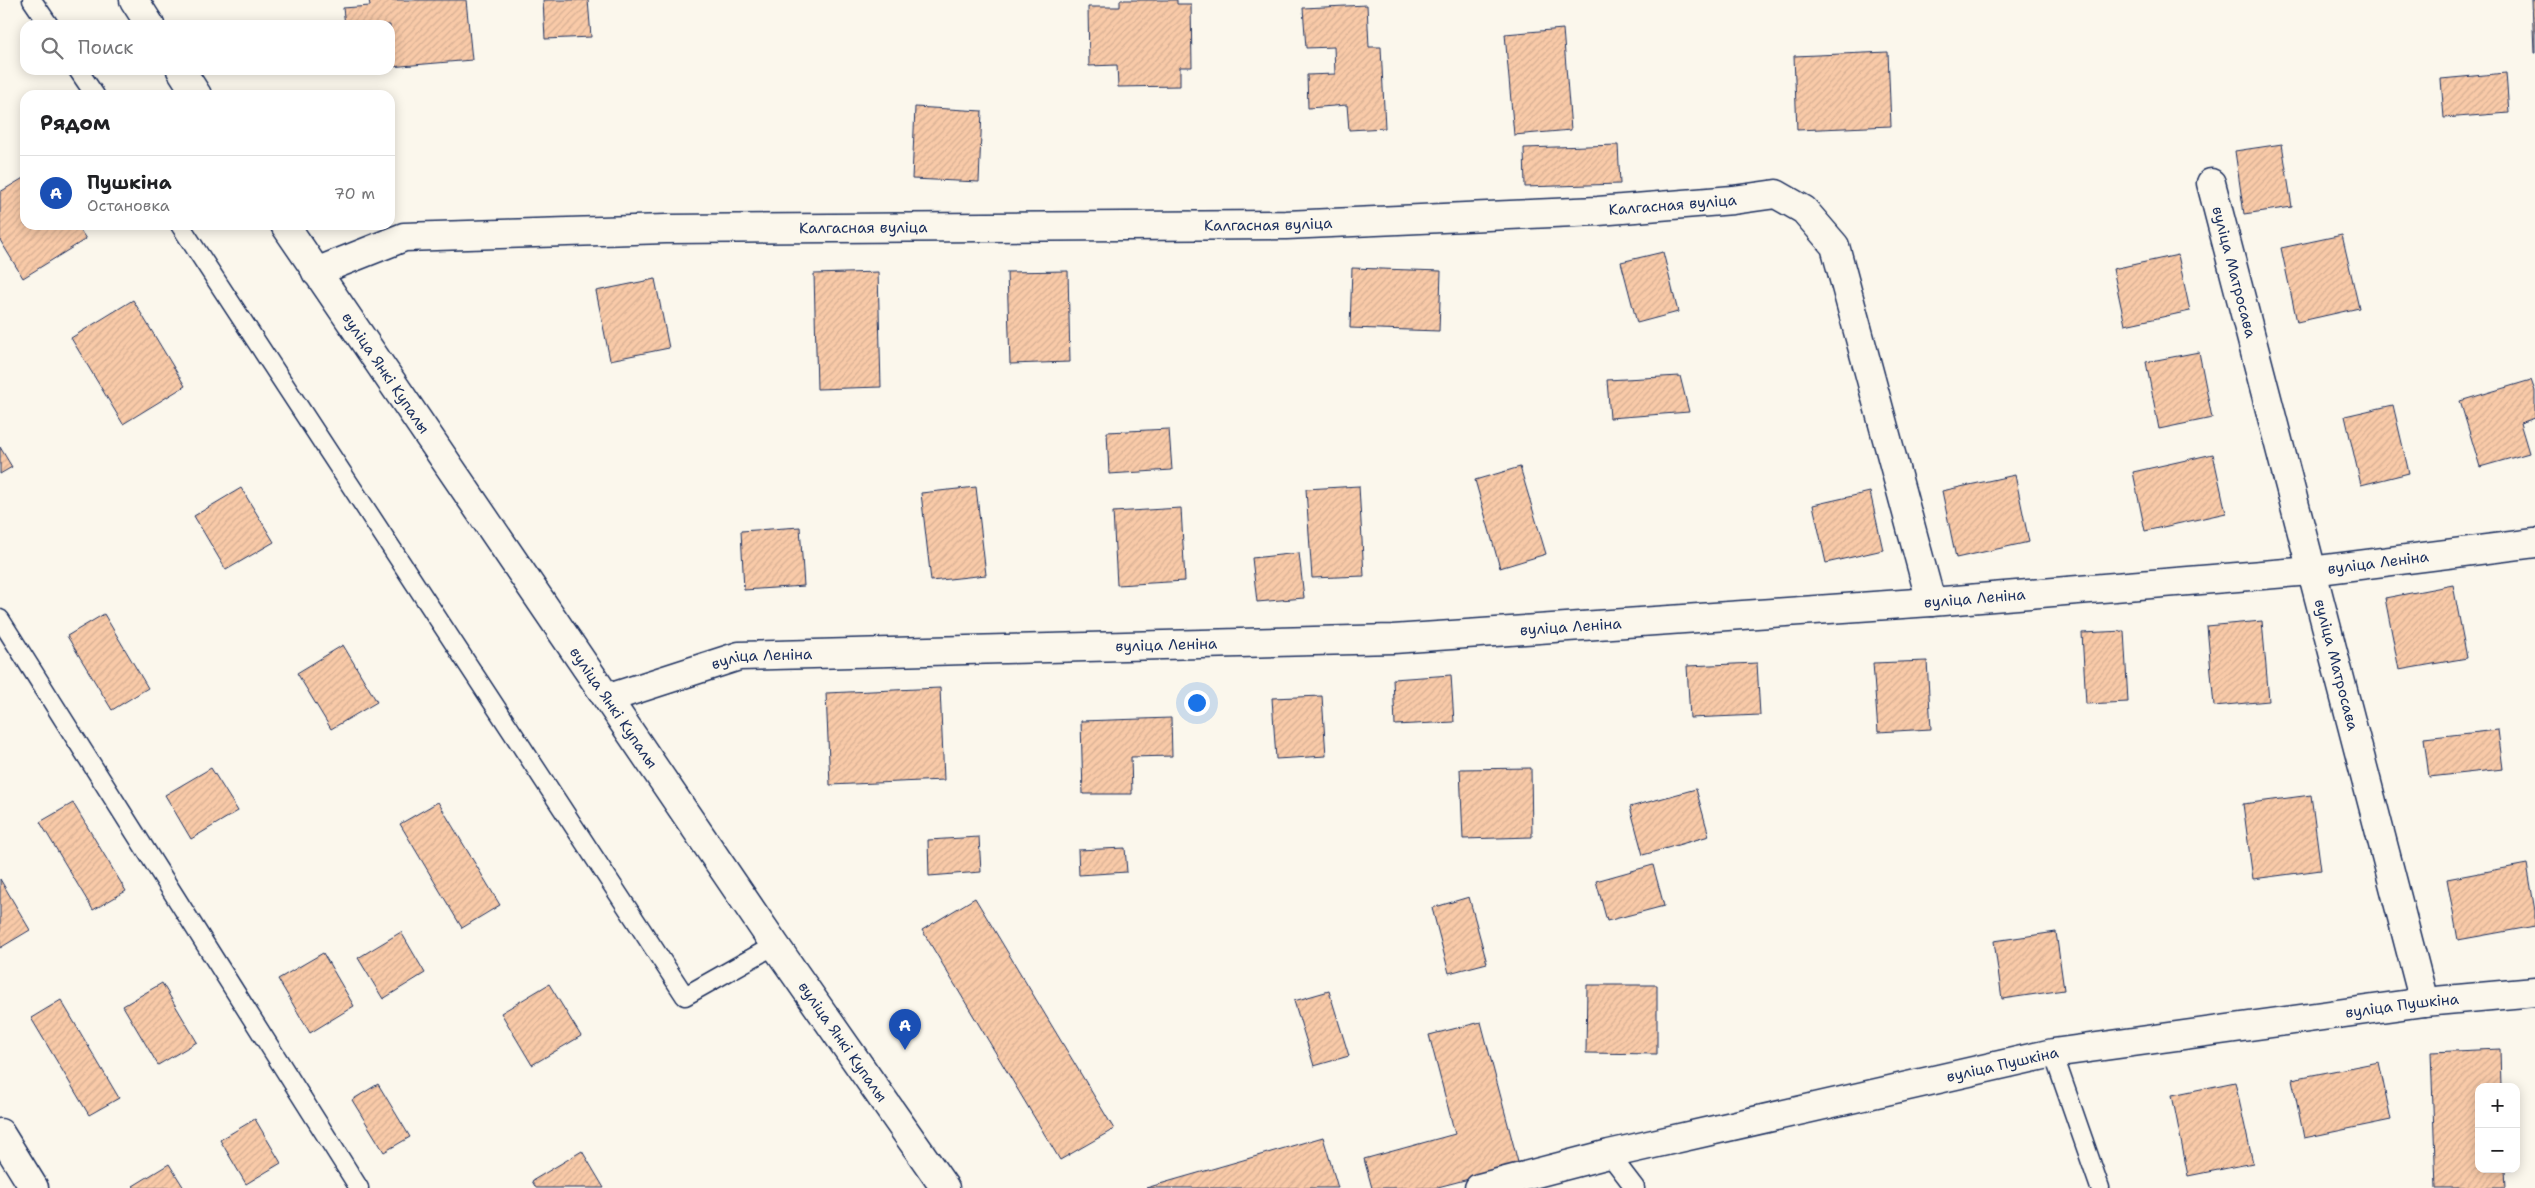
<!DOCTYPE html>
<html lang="ru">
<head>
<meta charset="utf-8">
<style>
  :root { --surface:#fff; --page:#f2f2f2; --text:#202124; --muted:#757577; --line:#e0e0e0; --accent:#1a73e8 }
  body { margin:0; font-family:"Shantell Sans",sans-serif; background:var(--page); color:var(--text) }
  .controls { position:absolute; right:15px; bottom:15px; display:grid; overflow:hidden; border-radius:10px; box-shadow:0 2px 12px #0003 }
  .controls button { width:45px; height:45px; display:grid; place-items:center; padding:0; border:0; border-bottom:1px solid var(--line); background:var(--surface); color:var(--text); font:25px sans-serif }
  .you { position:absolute; left:1196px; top:702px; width:18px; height:18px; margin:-12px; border:4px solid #fff; border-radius:50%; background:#1a73e8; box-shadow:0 0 0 8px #1a73e833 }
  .badge { display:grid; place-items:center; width:32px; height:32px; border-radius:50%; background:var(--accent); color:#fff; font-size:16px; font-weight:700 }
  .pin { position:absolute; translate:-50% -41px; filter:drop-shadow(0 1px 2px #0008) }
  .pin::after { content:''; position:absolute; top:26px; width:18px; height:15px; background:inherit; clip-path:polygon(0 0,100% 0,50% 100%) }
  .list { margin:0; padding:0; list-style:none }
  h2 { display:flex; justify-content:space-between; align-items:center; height:65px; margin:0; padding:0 20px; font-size:21px }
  h2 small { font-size:16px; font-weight:400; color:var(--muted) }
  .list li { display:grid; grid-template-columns:32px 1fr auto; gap:15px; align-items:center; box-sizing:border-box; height:75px; padding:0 20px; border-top:1px solid var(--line) }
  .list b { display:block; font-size:19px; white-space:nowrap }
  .list p { margin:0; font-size:16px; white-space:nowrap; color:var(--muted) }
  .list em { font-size:16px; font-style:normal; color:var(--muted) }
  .icon { flex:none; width:28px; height:28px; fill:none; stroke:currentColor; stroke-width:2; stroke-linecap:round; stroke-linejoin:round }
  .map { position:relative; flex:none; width:2535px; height:1188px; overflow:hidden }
  .search { position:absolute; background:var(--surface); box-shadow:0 2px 12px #0003; left:20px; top:20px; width:375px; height:55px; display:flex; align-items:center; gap:12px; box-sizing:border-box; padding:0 18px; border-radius:15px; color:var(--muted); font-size:19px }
  .panel { position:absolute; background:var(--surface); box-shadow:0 2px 12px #0003; left:20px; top:90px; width:375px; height:140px; border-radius:15px }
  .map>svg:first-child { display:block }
</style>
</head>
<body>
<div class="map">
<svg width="2535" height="1188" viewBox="0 0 2535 1188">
  <defs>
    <pattern id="building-hatch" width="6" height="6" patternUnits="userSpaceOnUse" patternTransform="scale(1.25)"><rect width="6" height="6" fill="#f9caa8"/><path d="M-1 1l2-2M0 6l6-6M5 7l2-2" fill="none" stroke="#d5ae93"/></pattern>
  </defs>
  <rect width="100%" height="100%" fill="#fbf7ec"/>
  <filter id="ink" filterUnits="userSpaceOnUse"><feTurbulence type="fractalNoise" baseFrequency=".02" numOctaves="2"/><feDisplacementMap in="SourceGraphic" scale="10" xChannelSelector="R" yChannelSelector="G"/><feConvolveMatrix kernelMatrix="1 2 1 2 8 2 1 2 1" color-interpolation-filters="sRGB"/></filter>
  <g filter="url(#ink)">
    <path fill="url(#building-hatch)" stroke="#1b2f5e" d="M 369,0 L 466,0 L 472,60 L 390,67 L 390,25 L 345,25 L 343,8 L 370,6 Z
      M 543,0 L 588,0 L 591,37 L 545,39 Z
      M 1120,0 L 1177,0 L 1177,4 L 1191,4 L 1192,67 L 1180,67 L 1180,86 L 1118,87 L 1117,65 L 1089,66 L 1088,7 L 1120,7 Z
      M 2532,0 L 2535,0 L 2535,53 L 2534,53 Z
      M 1367,5 L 1369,47 L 1381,47 L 1385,128 L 1349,130 L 1347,105 L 1308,108 L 1307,75 L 1335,74 L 1334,47 L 1306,48 L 1303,8 Z
      M 1563,29 L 1571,130 L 1514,135 L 1505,34 Z
      M 1888,52 L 1891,126 L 1797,130 L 1794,56 Z
      M 2506,73 L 2509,113 L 2444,118 L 2441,79 Z
      M 915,107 L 982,111 L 979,182 L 912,179 Z
      M 2282,144 L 2292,207 L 2244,214 L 2235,151 Z
      M 1618,145 L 1620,184 L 1525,187 L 1524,148 Z
      M 25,177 L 25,225 L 77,225 L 86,239 L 23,278 L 0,240 L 0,192 Z
      M 2342,235 L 2359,308 L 2297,322 L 2281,248 Z
      M 1663,252 L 1678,312 L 1637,323 L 1621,262 Z
      M 2178,255 L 2190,311 L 2125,325 L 2113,269 Z
      M 1352,268 L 1441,271 L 1439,331 L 1350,328 Z
      M 1068,271 L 1070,362 L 1010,364 L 1007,272 Z
      M 878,272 L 881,387 L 817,389 L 814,274 Z
      M 655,279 L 669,348 L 610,360 L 596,291 Z
      M 133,300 L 185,386 L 123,424 L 71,338 Z
      M 2199,352 L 2212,418 L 2159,429 L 2146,362 Z
      M 1680,376 L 1689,412 L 1610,418 L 1607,380 Z
      M 2531,380 L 2535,391 L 2535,418 L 2520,423 L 2529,453 L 2480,467 L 2460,401 Z
      M 2393,405 L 2409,473 L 2361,485 L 2345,416 Z
      M 1169,429 L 1172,470 L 1109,474 L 1107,432 Z
      M 0,447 L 12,467 L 0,474 Z
      M 2213,454 L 2226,513 L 2145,531 L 2133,472 Z
      M 1520,467 L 1546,554 L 1500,568 L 1475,480 Z
      M 2015,475 L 2029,542 L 1956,558 L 1942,491 Z
      M 1359,486 L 1364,576 L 1312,578 L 1306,489 Z
      M 976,487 L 986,575 L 931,581 L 921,493 Z
      M 241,488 L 274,542 L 226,570 L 194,516 Z
      M 1870,492 L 1883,550 L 1826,563 L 1813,505 Z
      M 1181,508 L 1185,581 L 1117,585 L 1113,512 Z
      M 800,527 L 804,586 L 744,590 L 741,531 Z
      M 1299,553 L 1304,598 L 1257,602 L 1252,558 Z
      M 2453,585 L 2467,658 L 2399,670 L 2385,598 Z
      M 104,614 L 148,688 L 112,710 L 67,636 Z
      M 2262,621 L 2269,701 L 2214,706 L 2207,626 Z
      M 2124,631 L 2128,702 L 2086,704 L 2082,633 Z
      M 343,645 L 377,702 L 331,729 L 297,673 Z
      M 1927,661 L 1931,729 L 1878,732 L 1873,663 Z
      M 1757,663 L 1760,715 L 1690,718 L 1687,666 Z
      M 1451,675 L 1454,722 L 1395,725 L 1393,679 Z
      M 940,688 L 944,780 L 830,785 L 826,693 Z
      M 1322,696 L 1326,756 L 1276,759 L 1272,698 Z
      M 1171,718 L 1172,756 L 1131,757 L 1132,794 L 1083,794 L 1081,721 Z
      M 2498,730 L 2503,769 L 2429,777 L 2424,738 Z
      M 211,768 L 238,811 L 191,839 L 165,795 Z
      M 1531,768 L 1532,837 L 1463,839 L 1460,769 Z
      M 1696,789 L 1709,836 L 1643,855 L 1630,807 Z
      M 2311,795 L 2321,870 L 2253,879 L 2243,804 Z
      M 438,802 L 500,905 L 462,928 L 400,824 Z
      M 73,803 L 126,891 L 93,910 L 40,822 Z
      M 979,837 L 981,872 L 929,876 L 928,840 Z
      M 1125,848 L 1127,872 L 1079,875 L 1078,850 Z
      M 2527,864 L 2535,911 L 2535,926 L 2458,940 L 2447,879 Z
      M 1653,865 L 1664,906 L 1607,921 L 1596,881 Z
      M 0,879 L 30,930 L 0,948 Z
      M 1469,897 L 1487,963 L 1449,973 L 1432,908 Z
      M 975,898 L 1114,1129 L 1060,1160 L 922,930 Z
      M 401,932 L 425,973 L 383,999 L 358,958 Z
      M 2056,932 L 2064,990 L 2002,999 L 1994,941 Z
      M 323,953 L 354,1006 L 310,1033 L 278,979 Z
      M 162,983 L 197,1042 L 158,1065 L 123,1006 Z
      M 549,984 L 581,1036 L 532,1065 L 501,1013 Z
      M 1587,985 L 1657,985 L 1657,1054 L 1586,1053 Z
      M 1329,991 L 1349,1056 L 1314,1066 L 1294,1001 Z
      M 61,1000 L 119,1098 L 89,1115 L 31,1018 Z
      M 1481,1022 L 1519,1166 L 1434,1188 L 1372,1188 L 1364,1159 L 1455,1134 L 1429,1035 Z
      M 2500,1049 L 2501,1087 L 2479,1087 L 2479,1169 L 2505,1169 L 2506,1188 L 2436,1188 L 2431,1052 Z
      M 2379,1062 L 2391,1120 L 2304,1138 L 2292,1079 Z
      M 2235,1082 L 2253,1163 L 2188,1176 L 2172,1095 Z
      M 378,1084 L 410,1137 L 384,1152 L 352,1100 Z
      M 255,1119 L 281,1163 L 246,1184 L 220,1140 Z
      M 1323,1137 L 1338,1188 L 1146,1188 Z
      M 582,1151 L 604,1188 L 536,1188 L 532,1181 Z
      M 169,1164 L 184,1188 L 135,1188 L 133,1186 Z"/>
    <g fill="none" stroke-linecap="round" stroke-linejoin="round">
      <g stroke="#1b2f5e" stroke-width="21">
        <path id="lane" d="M 32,0 L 49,25
          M 78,70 L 95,95
          M 180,225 L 685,996 L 775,945
          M 0,619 L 359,1188
          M 2053,1053 L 2100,1188
          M 1609,1154 L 1635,1188"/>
      </g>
      <g stroke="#1b2f5e" stroke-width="31">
        <g id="street">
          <path id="s1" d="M 2211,183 L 2424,1002"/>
          <path id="s2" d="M 316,272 L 404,237 L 666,229 L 1286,225 L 1598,211 L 1733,200 L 1776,194 L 1804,210 L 1835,246 L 1931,602"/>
          <path id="s3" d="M 609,698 L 739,656 L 1393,639 L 1931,602 L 2311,571 L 2535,543"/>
          <path d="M 0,1133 L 34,1188"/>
          <path id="s4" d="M 1479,1188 L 1609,1154 L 2053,1053 L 2424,1002 L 2535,992"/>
        </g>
      </g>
      <g stroke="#1b2f5e" stroke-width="31">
        <g id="secondary">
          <path d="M 134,0 L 150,25"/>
          <path d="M 181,70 L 197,95"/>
          <path id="s5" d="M 285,225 L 775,945 L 945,1188"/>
        </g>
      </g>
      <use href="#lane" stroke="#fbf7ec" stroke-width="18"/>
      <use href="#street" stroke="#fbf7ec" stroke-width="28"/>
      <use href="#secondary" stroke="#fbf7ec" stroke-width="28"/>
    </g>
  </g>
  <g text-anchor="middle" stroke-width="4" stroke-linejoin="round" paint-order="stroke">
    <g font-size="15" fill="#1b2f5e" stroke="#fbf7ec">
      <text dy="5" stroke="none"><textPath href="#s2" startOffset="1364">Калгасная вуліца</textPath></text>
      <text dy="5" stroke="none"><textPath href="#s2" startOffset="959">Калгасная вуліца</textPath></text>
      <text dy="5" stroke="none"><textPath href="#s2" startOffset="554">Калгасная вуліца</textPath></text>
      <text dy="5" stroke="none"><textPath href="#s1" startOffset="92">вуліца Матросава</textPath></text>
      <text dy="5" stroke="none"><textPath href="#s5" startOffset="179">вуліца Янкі Купалы</textPath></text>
      <text dy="5" stroke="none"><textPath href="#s3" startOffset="1779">вуліца Леніна</textPath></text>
      <text dy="5" stroke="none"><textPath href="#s3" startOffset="1374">вуліца Леніна</textPath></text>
      <text dy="5" stroke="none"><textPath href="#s3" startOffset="969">вуліца Леніна</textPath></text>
      <text dy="5" stroke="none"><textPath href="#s3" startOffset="564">вуліца Леніна</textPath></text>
      <text dy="5" stroke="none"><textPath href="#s3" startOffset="159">вуліца Леніна</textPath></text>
      <text dy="5" stroke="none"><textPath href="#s1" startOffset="498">вуліца Матросава</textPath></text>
      <text dy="5" stroke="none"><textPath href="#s5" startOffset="584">вуліца Янкі Купалы</textPath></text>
      <text dy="5" stroke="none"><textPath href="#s4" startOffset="942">вуліца Пушкіна</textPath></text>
      <text dy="5" stroke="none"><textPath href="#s5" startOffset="989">вуліца Янкі Купалы</textPath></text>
      <text dy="5" stroke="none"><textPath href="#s4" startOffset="538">вуліца Пушкіна</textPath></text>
    </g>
  </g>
</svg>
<div class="controls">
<button>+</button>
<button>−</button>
</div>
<div class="you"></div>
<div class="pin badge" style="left:905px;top:1050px;background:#1a4fb4">A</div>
<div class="search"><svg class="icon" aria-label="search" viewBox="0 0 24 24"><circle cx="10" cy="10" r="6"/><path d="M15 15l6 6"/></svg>Поиск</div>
<section class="panel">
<h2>Рядом<small></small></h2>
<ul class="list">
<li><span class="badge" style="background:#1a4fb4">A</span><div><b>Пушкіна</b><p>Остановка</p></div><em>70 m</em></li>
</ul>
</section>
</div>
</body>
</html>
